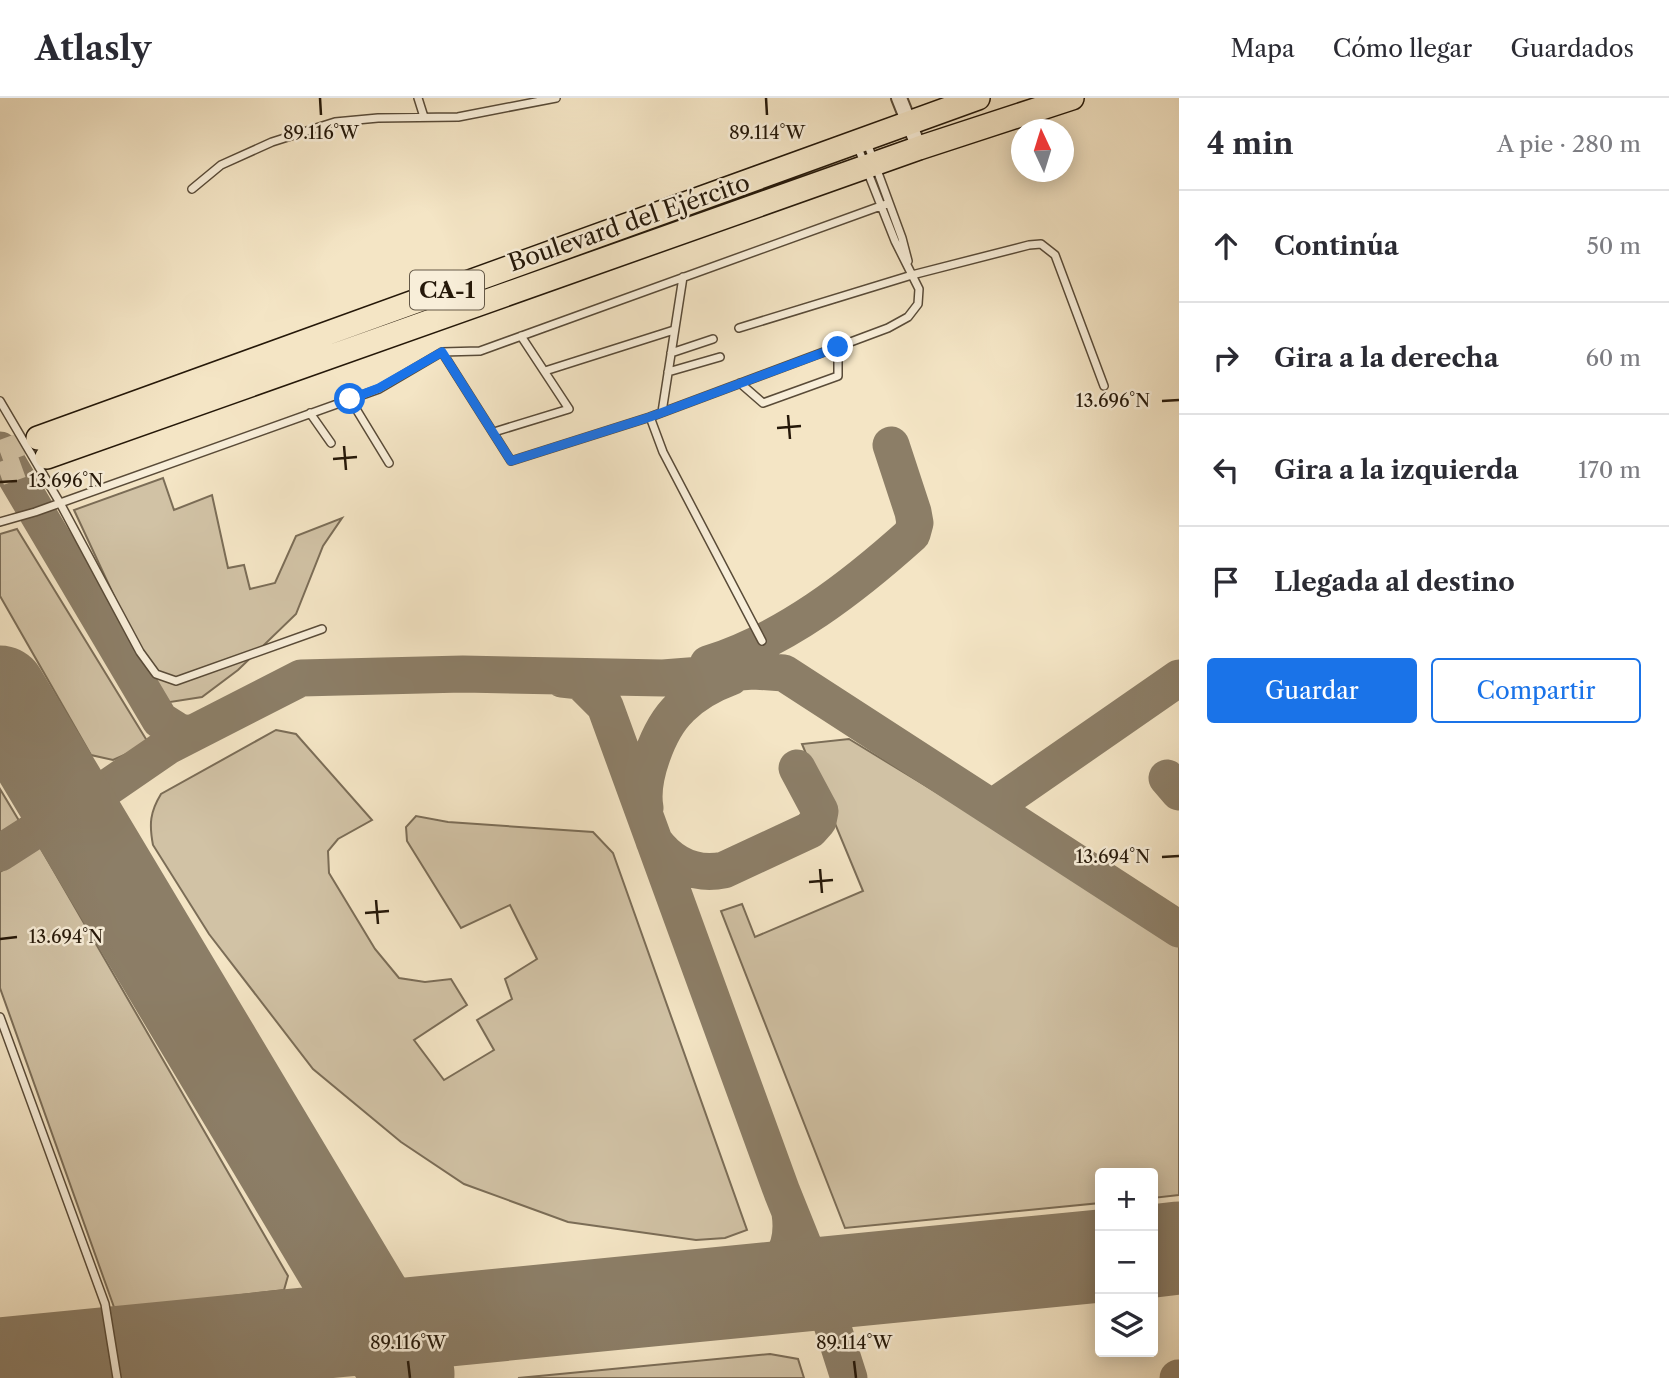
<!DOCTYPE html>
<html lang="es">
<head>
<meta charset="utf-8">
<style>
  :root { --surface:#fff; --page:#f7f7f7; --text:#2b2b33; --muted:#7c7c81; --line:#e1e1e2; --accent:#1a73e8 }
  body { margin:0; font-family:"Libre Caslon Text",serif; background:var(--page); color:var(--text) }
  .controls { position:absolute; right:21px; bottom:21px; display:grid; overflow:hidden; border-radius:7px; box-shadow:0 4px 18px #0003 }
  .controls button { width:63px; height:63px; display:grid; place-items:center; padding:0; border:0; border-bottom:2px solid var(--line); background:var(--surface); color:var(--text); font:35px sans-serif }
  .compass { position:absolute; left:1011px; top:21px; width:63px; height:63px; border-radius:50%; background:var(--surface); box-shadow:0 4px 18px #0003; rotate:356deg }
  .stop { position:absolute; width:21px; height:21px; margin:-16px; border:5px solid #1a73e8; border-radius:50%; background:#fff }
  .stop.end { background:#1a73e8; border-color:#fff; box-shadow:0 2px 7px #0008 }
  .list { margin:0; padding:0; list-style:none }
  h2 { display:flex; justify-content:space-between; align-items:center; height:91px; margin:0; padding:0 28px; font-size:30px }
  h2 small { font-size:23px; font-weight:400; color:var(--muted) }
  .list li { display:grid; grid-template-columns:46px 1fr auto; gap:21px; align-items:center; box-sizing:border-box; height:112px; padding:0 28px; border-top:2px solid var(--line) }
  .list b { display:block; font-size:26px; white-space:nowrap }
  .list em { font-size:23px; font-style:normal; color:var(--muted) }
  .actions { display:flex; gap:14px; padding:21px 28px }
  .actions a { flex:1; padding:16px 0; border:2px solid var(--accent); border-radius:7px; text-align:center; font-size:24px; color:var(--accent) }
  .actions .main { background:var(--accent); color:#fff }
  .icon { flex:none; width:38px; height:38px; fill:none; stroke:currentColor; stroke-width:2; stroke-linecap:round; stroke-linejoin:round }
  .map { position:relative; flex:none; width:1179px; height:1280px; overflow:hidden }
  header { display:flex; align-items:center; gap:42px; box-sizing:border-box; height:98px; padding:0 35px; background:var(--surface); border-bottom:2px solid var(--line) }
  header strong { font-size:33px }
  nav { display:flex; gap:38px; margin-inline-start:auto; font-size:24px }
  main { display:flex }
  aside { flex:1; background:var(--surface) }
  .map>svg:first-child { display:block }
</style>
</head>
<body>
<header>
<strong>Atlasly</strong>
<nav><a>Mapa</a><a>Cómo llegar</a><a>Guardados</a></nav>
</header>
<main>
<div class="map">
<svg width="1179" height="1280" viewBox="0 0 1179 1280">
  <rect width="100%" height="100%" fill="#f4e5c5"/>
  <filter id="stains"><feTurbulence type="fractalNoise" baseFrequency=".00286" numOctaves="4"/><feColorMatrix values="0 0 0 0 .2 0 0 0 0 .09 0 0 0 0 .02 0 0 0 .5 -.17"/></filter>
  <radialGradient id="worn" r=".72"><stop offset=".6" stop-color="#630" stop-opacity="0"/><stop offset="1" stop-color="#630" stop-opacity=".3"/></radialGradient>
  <path fill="#d1c2a5" stroke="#7b6d57" stroke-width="2" d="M 163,380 L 174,412 L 212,397 L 228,470 L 244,467 L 250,491 L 275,485 L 296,438 L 342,420 L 323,448 L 296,516 L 238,572 L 202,599 L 164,605 L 74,412 Z
    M 17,431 L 149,646 L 113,662 L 91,657 L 0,498 L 0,436 Z
    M 276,632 L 296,636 L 372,722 L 338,741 L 328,753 L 329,775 L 375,851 L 399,880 L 425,884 L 451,881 L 467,907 L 414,942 L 444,982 L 494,952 L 477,922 L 512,901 L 505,881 L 537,861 L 510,807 L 461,830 L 407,743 L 406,729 L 416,718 L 448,724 L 593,734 L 613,755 L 747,1132 L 725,1140 L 696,1142 L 568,1124 L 464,1086 L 401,1044 L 313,971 L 209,836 L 153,747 C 149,726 150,714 161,696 Z
    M 849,641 L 1179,842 L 1179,1097 L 1153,1100 L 1153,1075 L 1100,1075 L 1100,1105 L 845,1130 L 721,813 L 742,806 L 755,839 L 863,793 L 802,646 Z
    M 0,691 L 21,726 L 0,740 Z
    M 40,749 L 288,1178 L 284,1192 L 115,1212 L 0,890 L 0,774 Z
    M 770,1256 L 798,1261 L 804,1280 L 518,1280 Z"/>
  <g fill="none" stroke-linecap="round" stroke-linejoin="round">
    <path stroke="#8c7e67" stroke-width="37" d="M 0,352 L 160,622 L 179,634 L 191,636
      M 708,566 C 785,542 853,489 912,436 L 915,425 L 913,414 L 891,347
      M 562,581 L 580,583 L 605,608 L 782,1094 L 819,1186 L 849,1280
      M 49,674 C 68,694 76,700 104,692
      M 1167,680 L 1179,694
      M 993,709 L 1179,580
      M 645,710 C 640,681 658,631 680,610 C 694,596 712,586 731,579
      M 654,743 C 671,766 695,778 724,772 L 810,732 L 818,723 L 820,713 L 797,670
      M 96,752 L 90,716 L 95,704 L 104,692 L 168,648 L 301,580 L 463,576 L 663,580 L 753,573 L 784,575 L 1179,831
      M 0,755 L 70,710
      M 742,1193 C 776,1176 796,1155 790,1115
      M 366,1204 L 393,1219 L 427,1224
      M 407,1275 C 404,1250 407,1240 427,1224
      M 1178,1280 L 1179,1280"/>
    <path stroke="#8c7e67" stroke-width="93" d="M 0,594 L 408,1276
      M 1153,1153 L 1179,1150
      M 0,1266 L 1100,1158"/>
    <path stroke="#d5c6a9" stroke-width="23" stroke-dasharray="23 11" stroke-linecap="butt" d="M 0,354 L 38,340
      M 0,376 L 47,359"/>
    <g stroke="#594b38" stroke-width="10">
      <path id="service" d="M 418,0 L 424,19
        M 866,42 L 902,140 L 908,163
        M 192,91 L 221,67 L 272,44 L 335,24 L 378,20 L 458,19 L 556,0
        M 739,230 L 912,177 L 1029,147 L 1041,146 L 1055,157 L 1104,288
        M 442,254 L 511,363 L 650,319
        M 671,255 L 713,241
        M 545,273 L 674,232
        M 668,274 L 720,259
        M 740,285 L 763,305 L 838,278 L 838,249
        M 350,301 L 389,365
        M 0,303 L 60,405 L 140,554 L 156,576 L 176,583 L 322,531
        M 662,314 L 683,179
        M 310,315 L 331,345
        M 494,334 L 569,311 L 521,238
        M 0,424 L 35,414 L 379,291 L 442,254 L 480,253 L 889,105
        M 762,543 L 663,354 L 650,319 L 888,230 L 908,219 L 918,206 L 919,191 L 895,143 L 857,47
        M 0,919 L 105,1206 L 117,1280"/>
    </g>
    <g stroke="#594b38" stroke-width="18">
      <path id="minor" d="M 899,0 L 919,50"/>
    </g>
    <g stroke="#251809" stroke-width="26">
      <path id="trunk" d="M 38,340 L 978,0
        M 47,359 L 919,50 L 1072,0"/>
    </g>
    <use href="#service" stroke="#f8eed9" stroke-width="7"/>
    <use href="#minor" stroke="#f8eed9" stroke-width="14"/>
    <use href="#trunk" stroke="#f4e5c5" stroke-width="23"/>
  </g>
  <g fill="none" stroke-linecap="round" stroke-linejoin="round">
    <path stroke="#1a73e8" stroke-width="9" d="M 350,301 L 379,290 L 442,254 L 511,363 L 650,319 L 838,249"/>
  </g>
  <path fill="none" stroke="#251809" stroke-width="2.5" d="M 320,0 L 321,17M 766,0 L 767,17M 1162,303 L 1179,302M 788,317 L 790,341M 777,330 L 801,328M 344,348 L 346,372M 333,361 L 357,359M 0,384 L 17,383M 1162,759 L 1179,758M 820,771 L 822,795M 809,784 L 833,782M 376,802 L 378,826M 365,815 L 389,813M 0,841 L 17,839M 408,1263 L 410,1280M 854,1263 L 856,1280"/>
  <g text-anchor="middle" stroke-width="5" stroke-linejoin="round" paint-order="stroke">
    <rect fill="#f8eed9" stroke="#645847" stroke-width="2" x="410" y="172.5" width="74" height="39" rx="5"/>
    <g font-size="23" font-weight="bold" fill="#251809">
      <text x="447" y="200">CA-1</text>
    </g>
    <g font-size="24" fill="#251809" stroke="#f8eed9">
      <text transform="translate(629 125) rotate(-19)" y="8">Boulevard del Ejército</text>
    </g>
  </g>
  <g font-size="18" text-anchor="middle" fill="#251809" stroke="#f8eed9" stroke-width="5" stroke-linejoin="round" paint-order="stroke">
    <text x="321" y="41">89.116°W</text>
    <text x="767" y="41">89.114°W</text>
    <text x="1113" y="309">13.696°N</text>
    <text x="66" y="389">13.696°N</text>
    <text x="1113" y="765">13.694°N</text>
    <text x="66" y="845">13.694°N</text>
    <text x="408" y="1251">89.116°W</text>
    <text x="854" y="1251">89.114°W</text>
  </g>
  <rect width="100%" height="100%" filter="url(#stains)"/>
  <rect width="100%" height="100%" fill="url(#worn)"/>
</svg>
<div class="controls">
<button>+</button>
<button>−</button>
<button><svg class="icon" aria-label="layers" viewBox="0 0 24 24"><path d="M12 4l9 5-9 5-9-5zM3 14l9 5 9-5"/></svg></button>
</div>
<svg class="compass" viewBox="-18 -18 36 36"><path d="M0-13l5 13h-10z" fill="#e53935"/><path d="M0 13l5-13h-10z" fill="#7c7c81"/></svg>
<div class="stop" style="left:350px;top:301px"></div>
<div class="stop end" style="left:838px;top:249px"></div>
</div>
<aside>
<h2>4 min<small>A pie · 280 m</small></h2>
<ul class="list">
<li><svg class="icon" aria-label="ahead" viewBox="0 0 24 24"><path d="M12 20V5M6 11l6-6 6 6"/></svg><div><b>Continúa</b></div><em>50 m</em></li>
<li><svg class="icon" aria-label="right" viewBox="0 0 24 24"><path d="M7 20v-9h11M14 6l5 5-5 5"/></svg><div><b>Gira a la derecha</b></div><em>60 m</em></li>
<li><svg class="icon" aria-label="left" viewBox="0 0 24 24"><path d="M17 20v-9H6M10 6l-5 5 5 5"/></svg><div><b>Gira a la izquierda</b></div><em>170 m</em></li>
<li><svg class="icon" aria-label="arrive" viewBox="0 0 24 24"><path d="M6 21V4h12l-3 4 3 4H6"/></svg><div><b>Llegada al destino</b></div></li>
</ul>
<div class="actions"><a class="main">Guardar</a><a>Compartir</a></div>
</aside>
</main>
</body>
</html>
